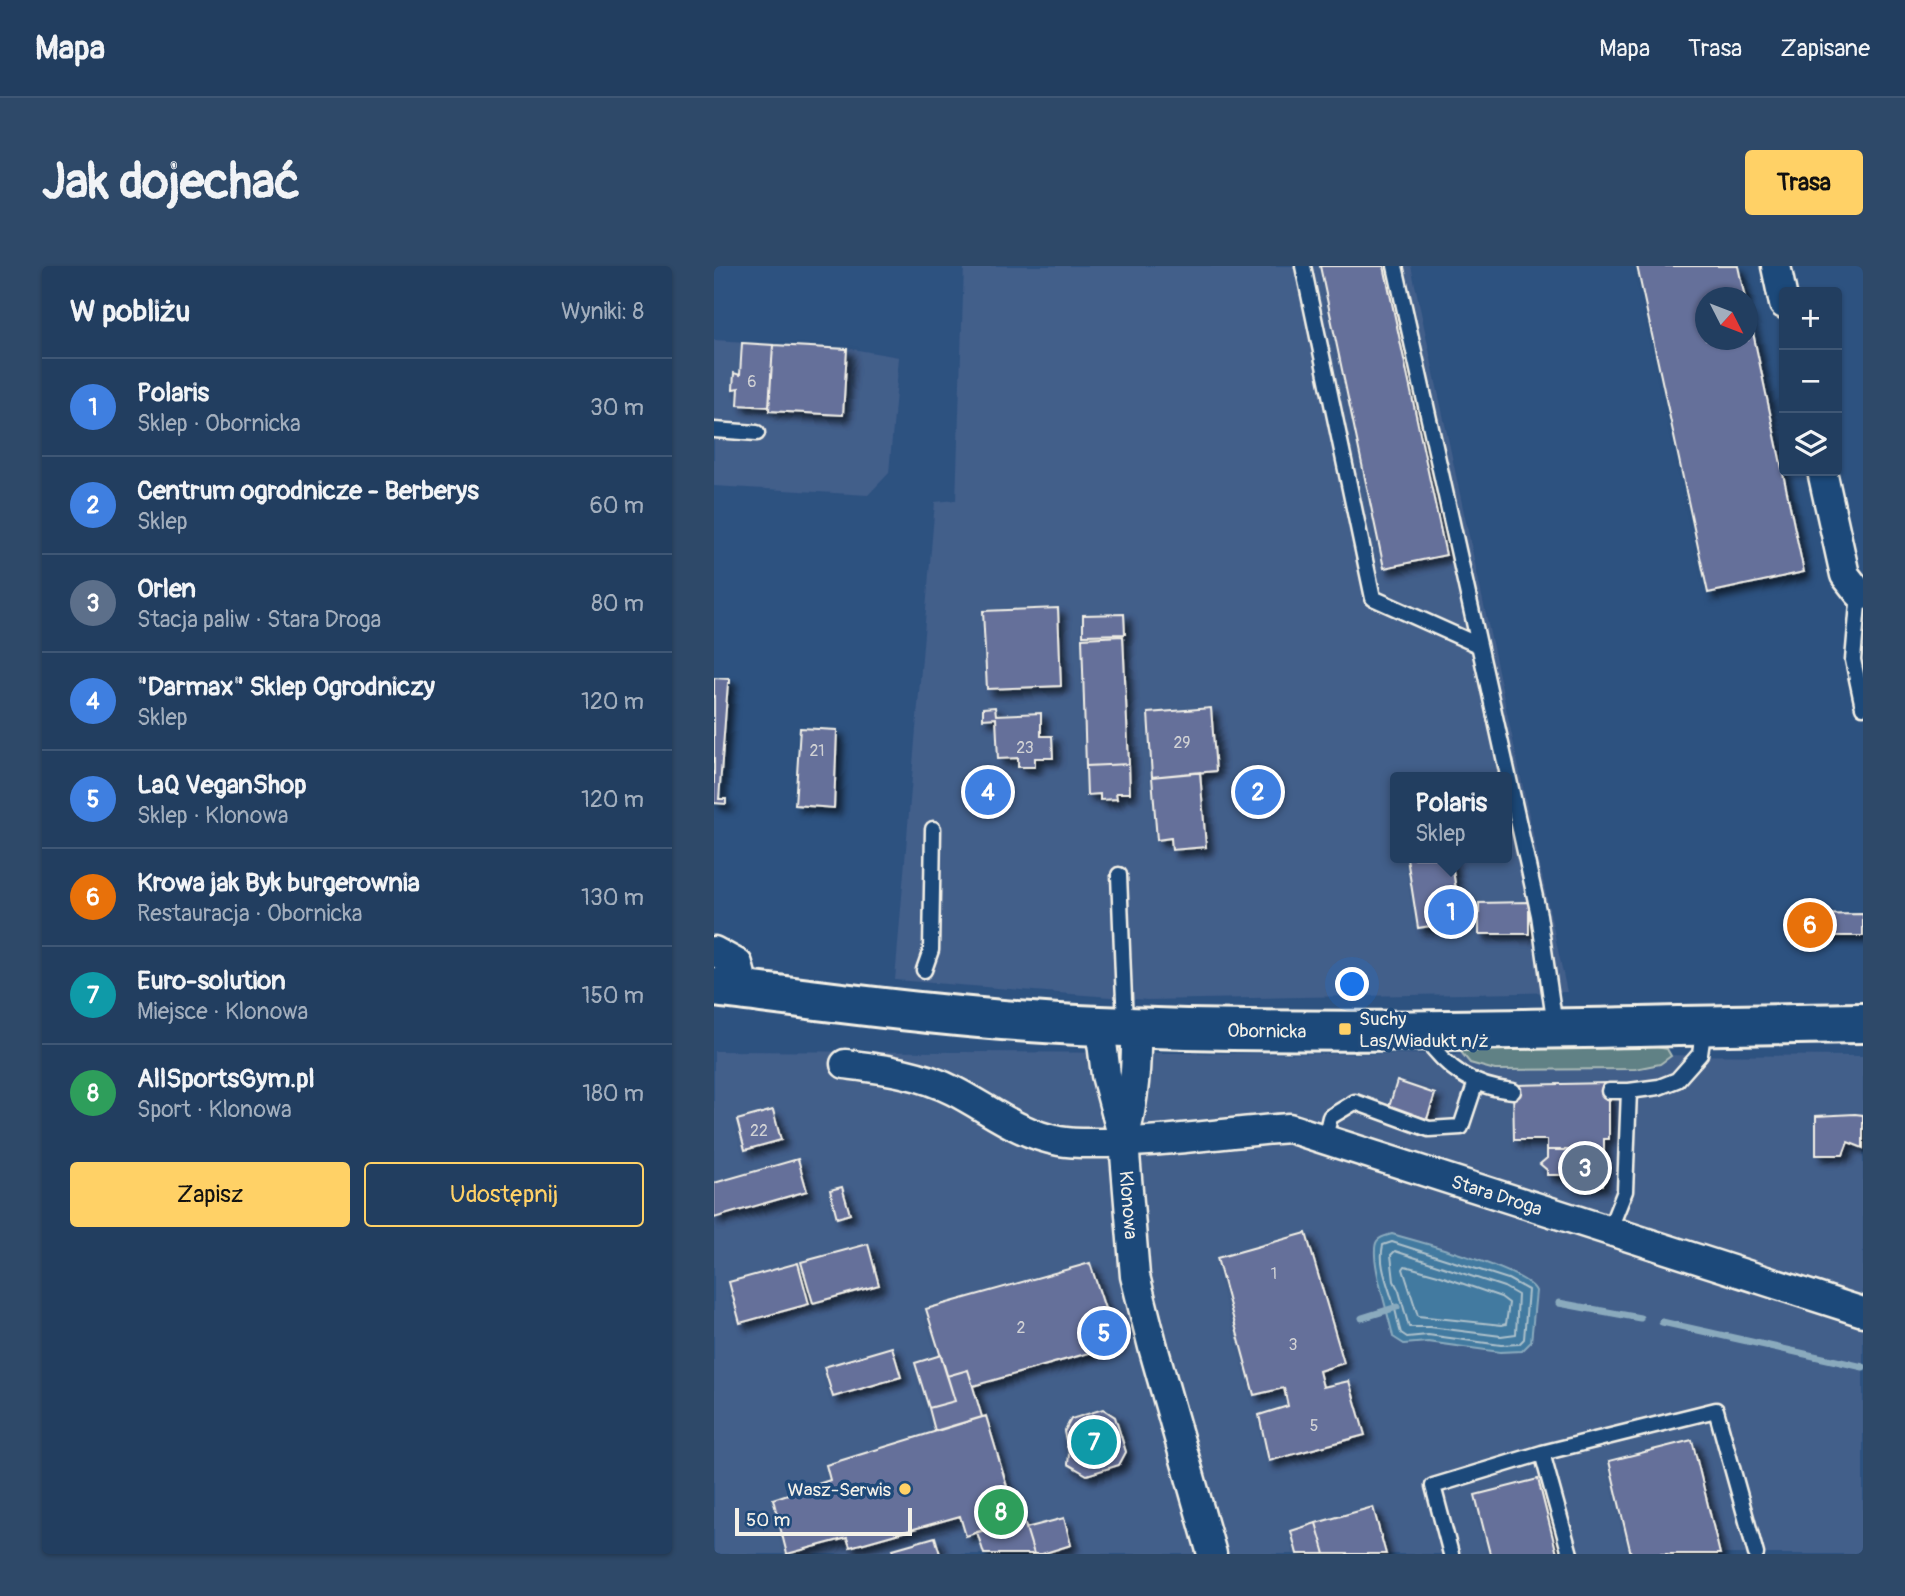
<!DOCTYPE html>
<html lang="pl">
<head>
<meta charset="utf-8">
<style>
  :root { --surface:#223e60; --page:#2e4969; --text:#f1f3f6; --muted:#a2aebd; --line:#3f5775; --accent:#ffd166 }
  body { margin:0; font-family:Pangolin,sans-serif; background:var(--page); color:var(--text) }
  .controls { position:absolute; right:21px; top:21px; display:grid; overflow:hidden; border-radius:7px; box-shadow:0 2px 5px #0004 }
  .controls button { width:63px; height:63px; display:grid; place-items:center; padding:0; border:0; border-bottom:2px solid var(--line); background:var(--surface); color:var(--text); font:35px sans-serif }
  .compass { position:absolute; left:981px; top:21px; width:63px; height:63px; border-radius:50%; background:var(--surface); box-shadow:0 2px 5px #0004; rotate:132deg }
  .scale { position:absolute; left:21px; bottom:18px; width:177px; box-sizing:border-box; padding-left:7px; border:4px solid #f4f1e8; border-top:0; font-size:19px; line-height:24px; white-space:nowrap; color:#f4f1e8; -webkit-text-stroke:5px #1f4a7a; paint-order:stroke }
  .you { position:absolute; left:639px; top:719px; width:24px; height:24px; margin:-18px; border:5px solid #fff; border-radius:50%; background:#1a73e8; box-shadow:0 0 0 10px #1a73e833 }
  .badge { display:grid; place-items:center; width:46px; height:46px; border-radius:50%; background:var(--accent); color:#fff; font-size:23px; font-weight:700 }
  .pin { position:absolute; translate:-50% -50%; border:4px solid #fff; box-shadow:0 2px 7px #0006 }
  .popup { position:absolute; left:676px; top:506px; width:122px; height:91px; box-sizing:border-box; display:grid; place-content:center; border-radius:7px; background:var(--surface); filter:drop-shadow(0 2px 5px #0005); font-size:23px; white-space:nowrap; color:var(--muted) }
  .popup b { font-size:26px; color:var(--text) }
  .popup::after { content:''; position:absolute; left:50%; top:100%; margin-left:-14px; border:14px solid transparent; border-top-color:var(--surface) }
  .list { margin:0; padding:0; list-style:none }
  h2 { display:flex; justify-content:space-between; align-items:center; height:91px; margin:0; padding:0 28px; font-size:30px }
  h2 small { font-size:23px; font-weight:400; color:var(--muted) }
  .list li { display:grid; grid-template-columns:46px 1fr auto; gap:21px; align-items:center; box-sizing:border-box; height:98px; padding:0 28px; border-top:2px solid var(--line) }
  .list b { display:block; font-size:26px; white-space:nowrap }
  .list p { margin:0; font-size:23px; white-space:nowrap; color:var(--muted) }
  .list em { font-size:23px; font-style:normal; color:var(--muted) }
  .actions { display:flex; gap:14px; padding:21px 28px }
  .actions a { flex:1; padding:16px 0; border:2px solid var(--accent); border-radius:7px; text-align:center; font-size:24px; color:var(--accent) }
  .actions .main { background:var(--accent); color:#111 }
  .icon { flex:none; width:38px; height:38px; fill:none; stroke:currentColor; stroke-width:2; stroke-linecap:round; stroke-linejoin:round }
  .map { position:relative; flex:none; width:1149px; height:1288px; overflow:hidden; border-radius:7px }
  header { display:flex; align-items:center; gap:42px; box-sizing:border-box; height:98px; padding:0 35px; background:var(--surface); border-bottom:2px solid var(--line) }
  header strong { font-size:33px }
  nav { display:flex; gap:38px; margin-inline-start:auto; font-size:24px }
  .intro { display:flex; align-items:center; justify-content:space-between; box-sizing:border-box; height:168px; padding:0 42px }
  h1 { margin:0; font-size:49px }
  .button { padding:18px 32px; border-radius:7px; background:var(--accent); color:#111; font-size:24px; font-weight:700 }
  main { display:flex; gap:42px; padding:0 42px }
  aside { flex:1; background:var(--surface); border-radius:7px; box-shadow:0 2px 5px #0004 }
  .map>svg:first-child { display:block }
</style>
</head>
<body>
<header>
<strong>Mapa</strong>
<nav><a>Mapa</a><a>Trasa</a><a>Zapisane</a></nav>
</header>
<div class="intro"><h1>Jak dojechać</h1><a class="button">Trasa</a></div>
<main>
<aside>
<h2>W pobliżu<small>Wyniki: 8</small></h2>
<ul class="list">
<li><span class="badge" style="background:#3f7fe0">1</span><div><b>Polaris</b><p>Sklep · Obornicka</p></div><em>30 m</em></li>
<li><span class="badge" style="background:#3f7fe0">2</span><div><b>Centrum ogrodnicze - Berberys</b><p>Sklep</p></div><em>60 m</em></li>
<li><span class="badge" style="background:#5c6f8a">3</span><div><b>Orlen</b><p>Stacja paliw · Stara Droga</p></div><em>80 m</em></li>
<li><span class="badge" style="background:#3f7fe0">4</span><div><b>&quot;Darmax&quot; Sklep Ogrodniczy</b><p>Sklep</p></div><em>120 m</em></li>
<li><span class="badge" style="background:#3f7fe0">5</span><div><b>LaQ VeganShop</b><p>Sklep · Klonowa</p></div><em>120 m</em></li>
<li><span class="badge" style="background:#e8710a">6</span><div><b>Krowa jak Byk burgerownia</b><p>Restauracja · Obornicka</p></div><em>130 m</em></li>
<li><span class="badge" style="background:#0f9aa8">7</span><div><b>Euro-solution</b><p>Miejsce · Klonowa</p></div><em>150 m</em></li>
<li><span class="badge" style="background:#2e9e5b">8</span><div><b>AllSportsGym.pl</b><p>Sport · Klonowa</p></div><em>180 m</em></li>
</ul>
<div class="actions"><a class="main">Zapisz</a><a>Udostępnij</a></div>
</aside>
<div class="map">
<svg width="1149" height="1288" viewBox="0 0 1149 1288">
  <defs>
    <filter id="shadow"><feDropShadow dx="6" dy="6" stdDeviation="3.5" flood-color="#0009"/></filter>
  </defs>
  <rect width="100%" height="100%" fill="#2d5280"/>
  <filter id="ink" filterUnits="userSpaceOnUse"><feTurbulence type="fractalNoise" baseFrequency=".0143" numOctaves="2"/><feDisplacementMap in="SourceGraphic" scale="14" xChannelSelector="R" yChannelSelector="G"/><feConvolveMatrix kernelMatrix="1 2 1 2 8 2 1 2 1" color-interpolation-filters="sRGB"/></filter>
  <g filter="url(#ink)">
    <path fill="#425e8a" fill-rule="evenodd" d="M 250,0 L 697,0 L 853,726 L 434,734 L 181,714 L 221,236 L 242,234 ZM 681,511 L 793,511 L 793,592 L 681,592 Z
      M 0,74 L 132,82 L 185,91 L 175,207 L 154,229 L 0,220 Z
      M 0,785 L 1149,790 L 1149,1288 L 0,1288 Z"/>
    <path fill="#608185" stroke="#aab9b6" stroke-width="2" d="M 933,779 L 953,783 L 957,790 L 946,798 L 921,803 L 781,804 L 756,797 L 747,786 L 749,781 Z"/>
    <path fill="#437aa0" stroke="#8aaabd" stroke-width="2" d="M 678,968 C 703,975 814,1004 822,1025 L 817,1076 L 808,1085 L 786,1086 L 714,1076 L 690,1078 L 679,1071 C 676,1052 654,989 663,975 C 667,970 672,970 678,968 Z"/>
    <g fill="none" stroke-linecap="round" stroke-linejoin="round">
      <path stroke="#adc1cb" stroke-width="2" d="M 678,976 L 794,1013 L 814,1024 L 810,1073 L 805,1078 L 787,1079 L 714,1069 L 693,1071 L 687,1067 C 684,1059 683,1049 680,1040 C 675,1020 664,1000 669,979 Z
        M 681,985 L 790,1021 L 804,1029 L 802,1068 L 787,1070 L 716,1061 L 695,1061 L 685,1025 L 680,1015 L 677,989 Z
        M 691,1000 L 724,1009 L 787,1031 L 795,1037 L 792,1058 L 788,1059 L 704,1050 L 689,1003 Z"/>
      <path stroke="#8aaabd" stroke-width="7" d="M 845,1037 L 926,1052
        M 648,1052 L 683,1041
        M 948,1056 L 1149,1101"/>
    </g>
    <path fill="#65709a" stroke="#f4f1e8" stroke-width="2" filter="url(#shadow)" d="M 606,0 L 670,0 L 732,289 L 670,302 Z
      M 923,0 L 1024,0 L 1031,32 L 992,32 L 992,74 L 1034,74 L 1034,43 L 1090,306 L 994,327 Z
      M 28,77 L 59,79 L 55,141 L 24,139 L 25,122 L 19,123 L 20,107 L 26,109 Z
      M 59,79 L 133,83 L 129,149 L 55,145 Z
      M 344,342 L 347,420 L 273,423 L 269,345 Z
      M 410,348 L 411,368 L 369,369 L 369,349 Z
      M 409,370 L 415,498 L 372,500 L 368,372 Z
      M 0,412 L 16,413 L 16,417 L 14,417 L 5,533 L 12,533 L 12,538 L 0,537 Z
      M 281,441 L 282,449 L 327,447 L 327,470 L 338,470 L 339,492 L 321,492 L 321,501 L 304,501 L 304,492 L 284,493 L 282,452 L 269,453 L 269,442 Z
      M 497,442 L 502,505 L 438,511 L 434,447 Z
      M 86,462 L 123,464 L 120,542 L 81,539 Z
      M 415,498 L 416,527 L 402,527 L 403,533 L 386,534 L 386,528 L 373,529 L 372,500 Z
      M 486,506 L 492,581 L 458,584 L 457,572 L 443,574 L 438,511 Z
      M 693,592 L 737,592 L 747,655 L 704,662 Z
      M 815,636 L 815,668 L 765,668 L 765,637 Z
      M 1149,648 L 1149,670 L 1082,670 L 1082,649 Z
      M 683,815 L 721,828 L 713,853 L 675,841 Z
      M 895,817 L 895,873 L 890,873 L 890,884 L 833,884 L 833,874 L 800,874 L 799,819 Z
      M 59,844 L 67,874 L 31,884 L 23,854 Z
      M 1141,848 L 1149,849 L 1149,882 L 1134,876 L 1129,889 L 1102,889 L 1102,850 Z
      M 833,884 L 890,884 L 889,919 L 860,919 L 852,909 L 833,909 L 833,904 L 826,898 L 833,892 Z
      M 84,893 L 93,925 L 0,952 L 0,917 Z
      M 128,921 L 136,948 L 123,952 L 116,924 Z
      M 592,967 L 630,1097 L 605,1105 L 609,1121 L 635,1115 L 651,1169 L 555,1195 L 545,1149 L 574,1140 L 570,1122 L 540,1129 L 503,992 Z
      M 154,978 L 165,1019 L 99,1037 L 87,996 Z
      M 84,997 L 95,1038 L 26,1057 L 15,1016 Z
      M 376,997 L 403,1079 L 259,1120 L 254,1104 L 233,1110 L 212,1043 Z
      M 178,1081 L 187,1111 L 119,1131 L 110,1101 Z
      M 227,1089 L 241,1135 L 215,1142 L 201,1097 Z
      M 254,1104 L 268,1151 L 221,1165 L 215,1142 L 241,1135 L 233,1110 Z
      M 389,1143 L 401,1151 L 412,1186 L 405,1199 L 373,1209 L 354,1198 L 355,1188 L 350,1166 L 357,1153 Z
      M 272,1150 L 303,1254 L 252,1270 L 246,1250 L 136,1281 L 133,1272 L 73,1288 L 59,1233 L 116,1214 L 112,1199 Z
      M 978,1174 L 1006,1288 L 917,1288 L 895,1195 Z
      M 824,1213 L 843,1288 L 776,1288 L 761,1229 Z
      M 659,1241 L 672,1288 L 611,1288 L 602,1257 Z
      M 309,1252 L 320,1288 L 270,1288 L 263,1266 Z
      M 350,1252 L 357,1279 L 328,1288 L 320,1288 L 312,1262 Z
      M 602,1257 L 611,1288 L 583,1288 L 577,1265 Z
      M 221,1271 L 226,1288 L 180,1288 L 179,1283 Z"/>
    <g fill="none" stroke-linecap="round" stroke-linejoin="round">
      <g stroke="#f4f1e8" stroke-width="19">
        <path id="service" d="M 589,0 L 659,332 L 764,379
          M 681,0 L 825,649 L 841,760
          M 0,164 L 43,167
          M 1145,327 L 1139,394 L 1149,441
          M 405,609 L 411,759
          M 210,704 L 217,684 L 219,563
          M 710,770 C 733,803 758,821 799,825
          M 895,825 L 915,825 L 945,821 L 963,814 L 986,788 L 990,761
          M 611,872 L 616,851 L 641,836 L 715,863 L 747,861 L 762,816
          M 895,965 L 911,925 L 915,825
          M 828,1187 L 1002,1144 L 1042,1288
          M 737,1288 L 719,1220 L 828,1187 L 856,1288"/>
      </g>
      <g stroke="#f4f1e8" stroke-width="33">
        <g id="minor">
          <path d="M 1062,0 L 1070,38"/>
          <path d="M 1108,205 L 1131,309 L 1145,327 L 1149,329"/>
          <path d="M 0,685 L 24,698 L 31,725"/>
          <path id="s1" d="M 386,760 L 392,809 L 410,876 L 421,1010 L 439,1081 L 498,1288"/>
          <path id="s2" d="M 131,798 C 169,803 206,807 240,825 C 275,843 305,868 345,875 C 361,878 378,877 394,877 C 455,876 514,866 575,862 L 1149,1046"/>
          <path d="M 411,870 C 420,833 423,799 422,760"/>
        </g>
      </g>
      <g stroke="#f4f1e8" stroke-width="44">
        <g id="secondary">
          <path id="s3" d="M 0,721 C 128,737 257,755 386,760 C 640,771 895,760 1149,757"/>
        </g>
      </g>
      <use href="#service" stroke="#1f4a7a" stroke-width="14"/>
      <use href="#minor" stroke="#1f4a7a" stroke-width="28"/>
      <use href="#secondary" stroke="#1f4a7a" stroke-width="38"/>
    </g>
  </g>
  <g fill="#ffd166" stroke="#1f4a7a" stroke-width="2.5">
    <rect x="624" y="756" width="14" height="14" rx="3.5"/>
    <circle cx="191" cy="1223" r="7"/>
  </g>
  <g text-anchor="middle" stroke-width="7" stroke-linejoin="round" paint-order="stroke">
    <g font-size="16" fill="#d0d1d4">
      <text x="38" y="121">6</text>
      <text x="468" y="482">29</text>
      <text x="311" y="487">23</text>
      <text x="103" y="490">21</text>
      <text x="45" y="870">22</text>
      <text x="560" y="1013">1</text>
      <text x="307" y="1067">2</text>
      <text x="579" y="1084">3</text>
      <text x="600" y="1165">5</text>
    </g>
    <g font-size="19" fill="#f4f1e8" stroke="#1f4a7a" text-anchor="start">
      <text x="645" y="759">Suchy<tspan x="645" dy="22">Las/Wiadukt n/ż</tspan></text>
      <text x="177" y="1230" text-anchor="end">Wasz-Serwis</text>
    </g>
    <g font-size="19" fill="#f4f1e8" stroke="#1f4a7a">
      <text dy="7" stroke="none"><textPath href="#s3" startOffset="555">Obornicka</textPath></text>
      <text dy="7" stroke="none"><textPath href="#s2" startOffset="679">Stara Droga</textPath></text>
      <text dy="7" stroke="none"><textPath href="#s1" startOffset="182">Klonowa</textPath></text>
    </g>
  </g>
</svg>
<div class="controls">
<button>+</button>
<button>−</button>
<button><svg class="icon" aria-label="layers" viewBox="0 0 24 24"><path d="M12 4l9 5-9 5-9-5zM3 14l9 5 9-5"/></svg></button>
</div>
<svg class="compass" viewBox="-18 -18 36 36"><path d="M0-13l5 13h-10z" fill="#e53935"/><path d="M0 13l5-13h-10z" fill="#a2aebd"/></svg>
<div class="scale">50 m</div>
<div class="you"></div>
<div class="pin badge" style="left:737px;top:646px;background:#3f7fe0">1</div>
<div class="popup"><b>Polaris</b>Sklep</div>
<div class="pin badge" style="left:544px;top:526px;background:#3f7fe0">2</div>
<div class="pin badge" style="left:871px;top:902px;background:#5c6f8a">3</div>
<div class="pin badge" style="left:274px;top:526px;background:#3f7fe0">4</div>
<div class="pin badge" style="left:390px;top:1067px;background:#3f7fe0">5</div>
<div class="pin badge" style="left:1096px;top:659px;background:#e8710a">6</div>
<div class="pin badge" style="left:380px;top:1176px;background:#0f9aa8">7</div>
<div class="pin badge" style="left:287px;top:1246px;background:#2e9e5b">8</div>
</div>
</main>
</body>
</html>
